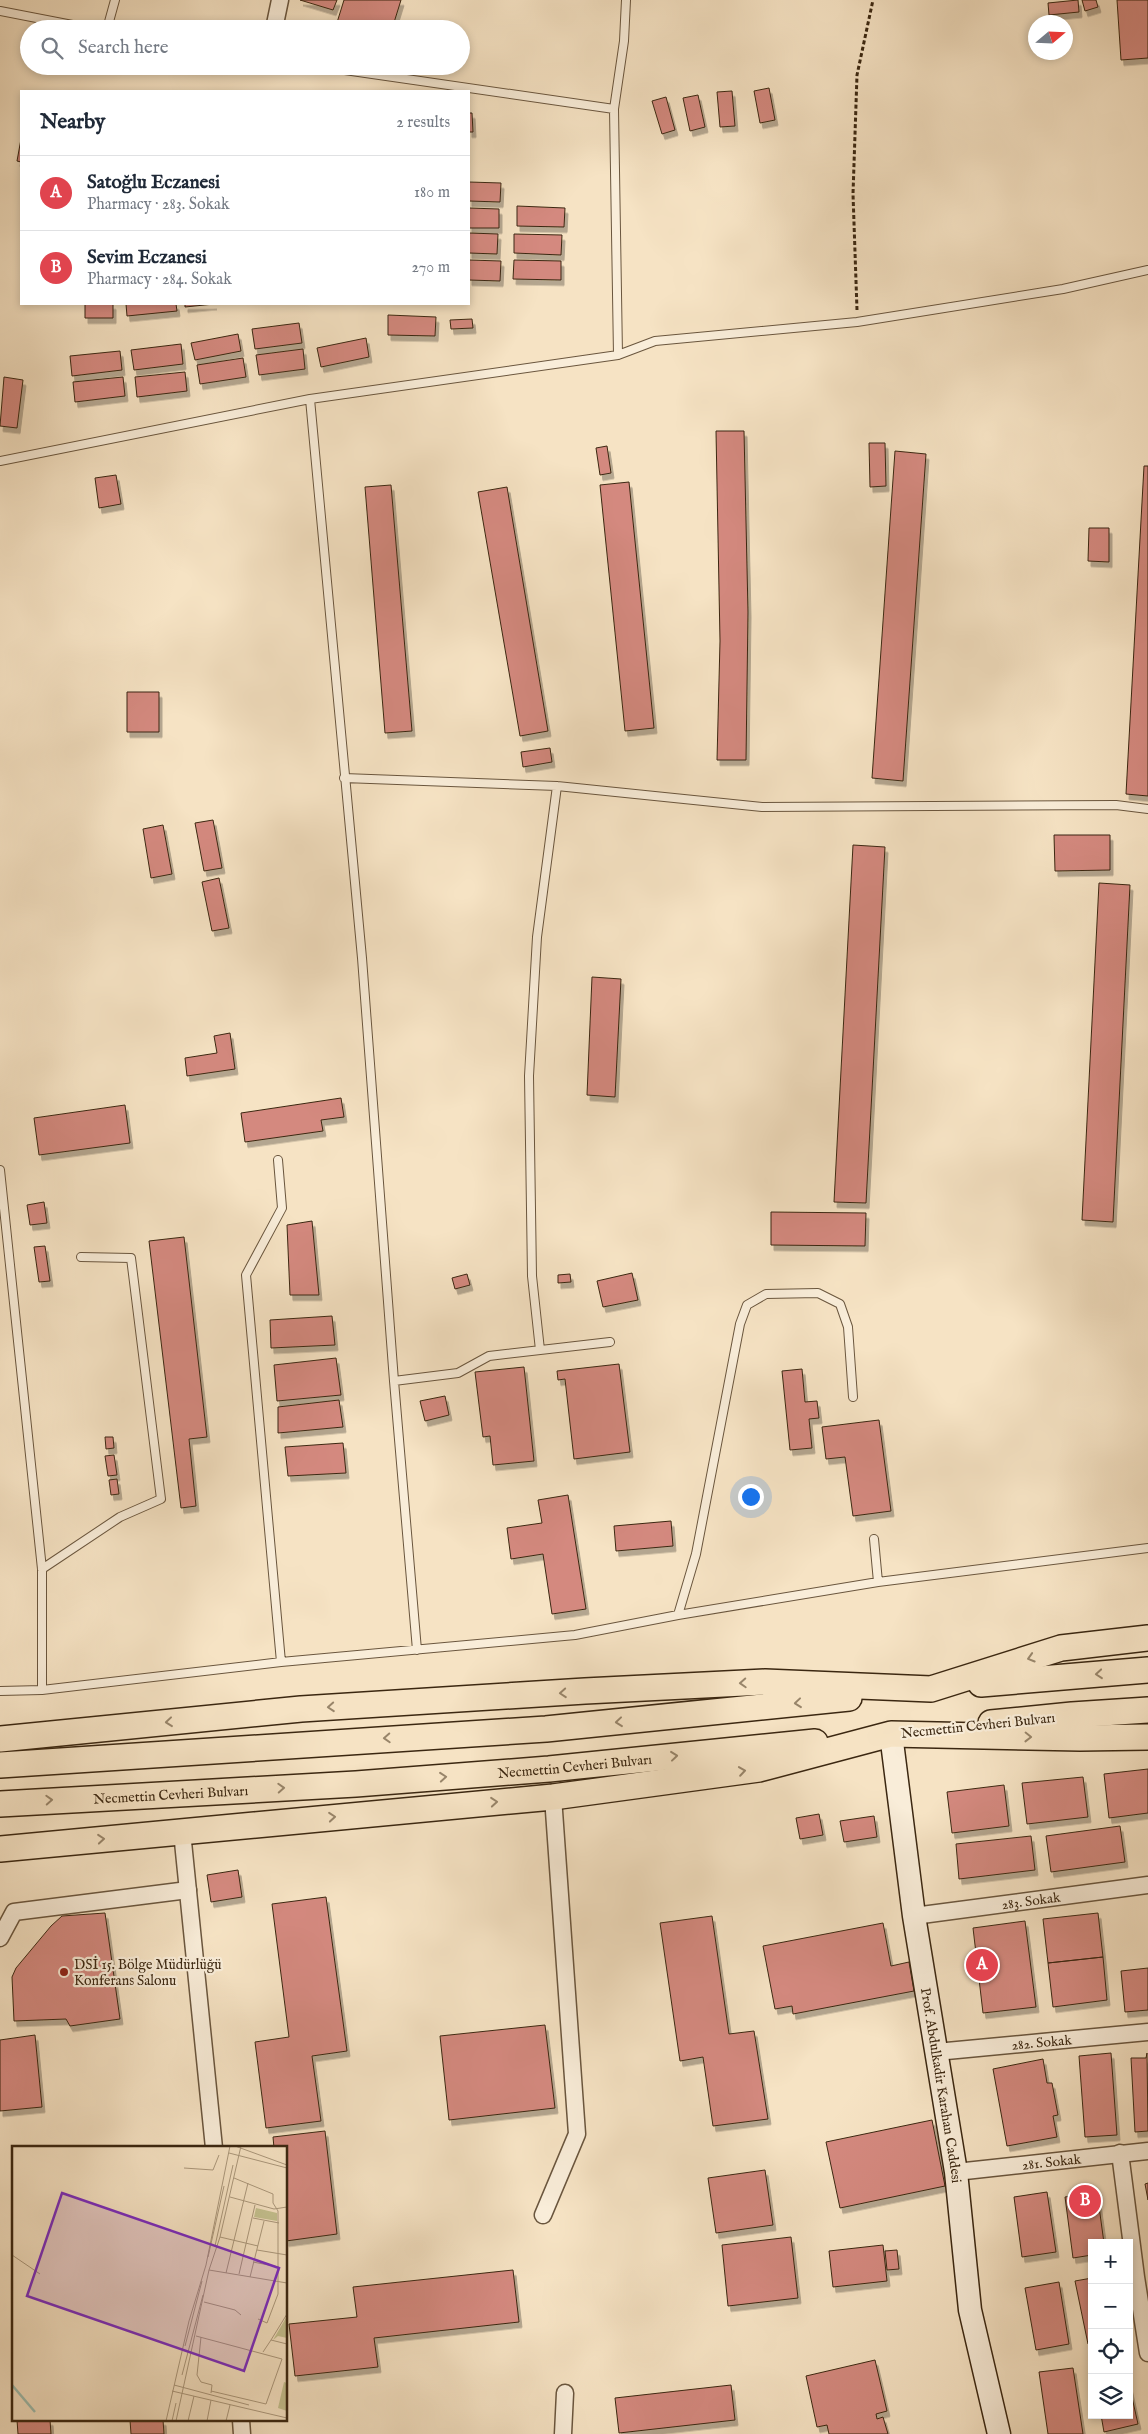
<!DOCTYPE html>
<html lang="en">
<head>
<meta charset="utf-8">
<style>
  :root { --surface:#fff; --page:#f6f6f7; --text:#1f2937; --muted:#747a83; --line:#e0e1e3; --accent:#db2777 }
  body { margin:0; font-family:"IM FELL English",serif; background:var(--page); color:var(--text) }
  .controls { position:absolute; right:15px; bottom:15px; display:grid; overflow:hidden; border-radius:0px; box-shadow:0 2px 8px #0003 }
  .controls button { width:45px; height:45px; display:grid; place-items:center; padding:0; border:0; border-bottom:1px solid var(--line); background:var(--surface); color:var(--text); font:25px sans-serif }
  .compass { position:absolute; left:1028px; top:15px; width:45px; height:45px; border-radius:50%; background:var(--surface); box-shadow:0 2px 8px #0003; rotate:71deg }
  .you { position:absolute; left:750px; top:1496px; width:18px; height:18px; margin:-12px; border:4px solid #fff; border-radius:50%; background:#1a73e8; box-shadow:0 0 0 8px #1a73e833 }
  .badge { display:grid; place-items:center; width:32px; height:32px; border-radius:50%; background:var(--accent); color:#fff; font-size:16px; font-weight:700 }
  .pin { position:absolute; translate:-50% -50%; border:2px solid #fff; box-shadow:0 1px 5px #0006 }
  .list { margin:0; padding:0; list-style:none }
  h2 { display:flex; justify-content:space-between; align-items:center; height:65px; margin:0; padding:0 20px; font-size:21px }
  h2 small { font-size:16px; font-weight:400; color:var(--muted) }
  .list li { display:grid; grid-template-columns:32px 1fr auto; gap:15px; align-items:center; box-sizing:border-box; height:75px; padding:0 20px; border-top:1px solid var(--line) }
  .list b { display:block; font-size:19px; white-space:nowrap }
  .list p { margin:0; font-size:16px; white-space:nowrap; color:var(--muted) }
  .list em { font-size:16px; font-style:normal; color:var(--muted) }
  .icon { flex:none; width:28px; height:28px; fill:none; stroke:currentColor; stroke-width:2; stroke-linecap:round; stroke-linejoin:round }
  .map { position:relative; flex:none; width:1148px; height:2434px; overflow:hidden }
  .search { position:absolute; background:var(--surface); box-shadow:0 2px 8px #0003; left:20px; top:20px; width:450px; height:55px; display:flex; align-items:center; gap:12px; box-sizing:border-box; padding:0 18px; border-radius:28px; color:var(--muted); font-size:19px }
  .panel { position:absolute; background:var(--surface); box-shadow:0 2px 8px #0003; left:20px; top:90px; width:450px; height:215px; border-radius:0px }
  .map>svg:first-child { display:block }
</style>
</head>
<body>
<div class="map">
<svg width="1148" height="2434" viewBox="0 0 1148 2434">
  <defs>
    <filter id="shadow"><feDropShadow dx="3" dy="5.5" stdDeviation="0" flood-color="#0004"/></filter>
  </defs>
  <rect width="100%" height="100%" fill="#f6e3c4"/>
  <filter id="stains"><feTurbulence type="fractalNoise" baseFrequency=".004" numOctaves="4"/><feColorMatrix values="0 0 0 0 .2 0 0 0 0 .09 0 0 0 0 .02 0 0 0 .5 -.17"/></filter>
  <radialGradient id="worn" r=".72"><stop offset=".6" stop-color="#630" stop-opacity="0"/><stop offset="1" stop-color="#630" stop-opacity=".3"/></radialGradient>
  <path fill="#d4897f" stroke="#3b2711" filter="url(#shadow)" d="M 300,0 L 337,0 L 333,10 Z
    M 344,0 L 401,0 L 392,29 L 335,29 Z
    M 1078,0 L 1079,12 L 1049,15 L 1048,3 Z
    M 1082,0 L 1096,0 L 1098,7 L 1085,11 Z
    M 1117,0 L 1148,0 L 1148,58 L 1121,60 Z
    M 769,88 L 775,120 L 760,123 L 754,91 Z
    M 732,91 L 735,126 L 720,127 L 717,92 Z
    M 698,95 L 705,127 L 690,131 L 683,98 Z
    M 666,97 L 675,130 L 662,134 L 652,101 Z
    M 469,113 L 472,113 L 473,132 L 469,132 Z
    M 21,139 L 21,162 L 17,161 Z
    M 469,182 L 501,183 L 500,202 L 469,201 Z
    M 517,206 L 565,208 L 564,227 L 517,226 Z
    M 469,208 L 499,209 L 499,228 L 469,228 Z
    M 469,233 L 498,234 L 497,254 L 469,253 Z
    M 514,234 L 562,235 L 561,255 L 514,253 Z
    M 469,260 L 501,261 L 500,281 L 469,280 Z
    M 514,260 L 561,261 L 561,280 L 513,279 Z
    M 85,304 L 113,304 L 113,318 L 85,318 Z
    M 126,304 L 176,304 L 177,311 L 127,316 Z
    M 185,304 L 214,304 L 185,307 Z
    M 388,315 L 436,317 L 435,336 L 388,335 Z
    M 472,319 L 473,328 L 451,329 L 450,320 Z
    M 299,323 L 302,343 L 255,349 L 252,329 Z
    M 238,334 L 241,351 L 195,360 L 191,343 Z
    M 366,338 L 369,357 L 321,367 L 317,348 Z
    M 181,344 L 183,364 L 134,370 L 131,350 Z
    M 303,349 L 305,369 L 259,375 L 256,355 Z
    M 120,351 L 122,370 L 72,376 L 70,356 Z
    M 243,358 L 246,377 L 200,384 L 197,365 Z
    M 185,372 L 187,391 L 137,397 L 135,377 Z
    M 4,377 L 23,380 L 17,428 L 0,426 Z
    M 123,377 L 125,396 L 75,402 L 73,382 Z
    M 716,431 L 744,431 L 748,612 L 746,760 L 717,760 L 720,641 Z
    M 869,443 L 885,443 L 886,486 L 870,487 Z
    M 607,446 L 611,473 L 600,475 L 596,448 Z
    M 895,451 L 926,454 L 903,781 L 872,778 Z
    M 1144,466 L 1148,466 L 1148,796 L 1126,794 Z
    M 116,475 L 121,504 L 99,508 L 95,478 Z
    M 629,482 L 654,728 L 625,731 L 600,485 Z
    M 391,485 L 412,731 L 385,733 L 365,487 Z
    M 507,487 L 548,731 L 520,736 L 478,492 Z
    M 1089,528 L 1109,528 L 1109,562 L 1088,561 Z
    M 127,692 L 159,692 L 159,732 L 127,732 Z
    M 550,748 L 552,762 L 523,767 L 521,752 Z
    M 213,820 L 222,868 L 204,871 L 195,823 Z
    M 163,825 L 172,874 L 151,878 L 143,829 Z
    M 1054,835 L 1110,835 L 1110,870 L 1055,871 Z
    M 853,845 L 885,847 L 866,1203 L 834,1202 Z
    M 219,878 L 229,928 L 212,931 L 202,882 Z
    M 1099,883 L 1130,885 L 1113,1222 L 1082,1220 Z
    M 592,977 L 621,979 L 615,1097 L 587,1095 Z
    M 230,1033 L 235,1069 L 187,1076 L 185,1058 L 217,1053 L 214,1036 Z
    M 341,1098 L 344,1117 L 321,1120 L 323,1131 L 245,1142 L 241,1113 Z
    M 125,1105 L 130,1143 L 39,1155 L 34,1118 Z
    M 44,1202 L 47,1223 L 30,1225 L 27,1205 Z
    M 771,1212 L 866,1213 L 865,1246 L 771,1245 Z
    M 312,1221 L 319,1295 L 290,1295 L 287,1225 Z
    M 184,1237 L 207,1437 L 189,1439 L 196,1506 L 181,1508 L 149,1241 Z
    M 45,1246 L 50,1281 L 39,1282 L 34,1247 Z
    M 632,1273 L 638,1300 L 603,1307 L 597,1281 Z
    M 467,1274 L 470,1285 L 455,1289 L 452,1278 Z
    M 570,1274 L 571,1282 L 558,1283 L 558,1275 Z
    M 332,1316 L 335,1345 L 271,1348 L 270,1320 Z
    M 336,1358 L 341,1395 L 277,1401 L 274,1365 Z
    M 619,1364 L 630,1452 L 574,1459 L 565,1379 L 558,1380 L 557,1371 Z
    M 524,1367 L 534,1461 L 493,1465 L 490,1436 L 483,1437 L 475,1372 Z
    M 802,1369 L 805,1402 L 817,1401 L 819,1418 L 809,1419 L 812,1448 L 790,1450 L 782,1371 Z
    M 445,1396 L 449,1415 L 425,1421 L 420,1401 Z
    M 339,1400 L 343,1427 L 278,1433 L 278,1407 Z
    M 879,1420 L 891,1511 L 853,1516 L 845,1457 L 826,1459 L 822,1427 Z
    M 105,1437 L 113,1437 L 114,1448 L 106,1449 Z
    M 343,1443 L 346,1473 L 288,1476 L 285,1447 Z
    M 114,1455 L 117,1475 L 108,1476 L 105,1456 Z
    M 117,1479 L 119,1494 L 111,1495 L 109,1480 Z
    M 568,1495 L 586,1609 L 552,1614 L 543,1554 L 511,1559 L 507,1528 L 542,1523 L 538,1500 Z
    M 671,1521 L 673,1546 L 616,1551 L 614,1526 Z
    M 1148,1769 L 1148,1813 L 1109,1818 L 1104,1774 Z
    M 1083,1777 L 1088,1817 L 1027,1824 L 1022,1783 Z
    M 1004,1785 L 1009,1826 L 952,1833 L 947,1792 Z
    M 819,1814 L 823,1835 L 800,1839 L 796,1818 Z
    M 874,1816 L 877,1837 L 844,1842 L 840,1821 Z
    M 1120,1826 L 1125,1862 L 1051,1872 L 1046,1836 Z
    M 1031,1836 L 1035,1870 L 959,1879 L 956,1844 Z
    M 238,1870 L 242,1897 L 211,1902 L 207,1875 Z
    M 326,1897 L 347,2051 L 312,2056 L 321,2121 L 266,2128 L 255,2042 L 289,2037 L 272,1904 Z
    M 105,1913 L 120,2019 L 70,2026 L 66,2019 L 14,2021 L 12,1977 L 16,1968 L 51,1926 L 62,1916 Z
    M 1098,1913 L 1103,1957 L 1048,1963 L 1043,1919 Z
    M 712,1916 L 729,2034 L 754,2031 L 768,2119 L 713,2126 L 703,2057 L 680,2061 L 660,1923 Z
    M 1025,1921 L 1036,2007 L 983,2013 L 973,1928 Z
    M 883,1923 L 891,1966 L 909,1962 L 914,1991 L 793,2014 L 792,2006 L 775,2009 L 763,1946 Z
    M 1103,1957 L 1107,2000 L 1053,2007 L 1048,1963 Z
    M 1148,1968 L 1148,2010 L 1125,2012 L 1121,1971 Z
    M 545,2025 L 555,2108 L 449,2120 L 440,2036 Z
    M 35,2035 L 42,2107 L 0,2111 L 0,2040 Z
    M 1111,2053 L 1117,2135 L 1085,2137 L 1079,2056 Z
    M 1147,2053 L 1148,2131 L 1135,2132 L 1131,2058 L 1146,2058 Z
    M 1043,2059 L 1047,2083 L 1052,2083 L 1058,2115 L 1053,2116 L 1057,2137 L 1007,2146 L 993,2069 Z
    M 932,2120 L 945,2186 L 840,2208 L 826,2142 Z
    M 325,2131 L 337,2234 L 286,2241 L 286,2148 L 274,2148 L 273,2137 Z
    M 765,2170 L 773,2225 L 716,2233 L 708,2178 Z
    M 1148,2183 L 1148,2200 L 1145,2184 Z
    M 1047,2192 L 1056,2252 L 1022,2257 L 1014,2197 Z
    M 1097,2192 L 1104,2243 L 1092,2243 L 1092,2255 L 1073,2258 L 1065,2197 Z
    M 791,2237 L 798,2298 L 728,2306 L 722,2245 Z
    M 883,2245 L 887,2281 L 833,2287 L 829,2251 Z
    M 897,2250 L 899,2269 L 887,2270 L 885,2251 Z
    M 513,2270 L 519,2322 L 374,2338 L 378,2367 L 295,2376 L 289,2324 L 357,2317 L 353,2287 Z
    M 1092,2278 L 1092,2343 L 1088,2344 L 1075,2281 Z
    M 1059,2282 L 1069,2344 L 1036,2350 L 1025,2288 Z
    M 875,2360 L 887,2411 L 876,2414 L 877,2419 L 883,2417 L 888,2434 L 829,2434 L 827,2425 L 817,2427 L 806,2376 Z
    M 1073,2368 L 1083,2434 L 1048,2434 L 1039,2372 Z
    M 1129,2384 L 1138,2424 L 1104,2432 L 1101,2415 L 1129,2415 Z
    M 731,2385 L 735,2420 L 619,2433 L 615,2398 Z
    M 17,2420 L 50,2420 L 51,2434 L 18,2434 Z
    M 130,2420 L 163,2420 L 164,2434 L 131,2434 Z"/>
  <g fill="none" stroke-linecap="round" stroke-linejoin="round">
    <g stroke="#6a563e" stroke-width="10">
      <path id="service" d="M 0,11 L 93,29
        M 107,29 L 115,0
        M 317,66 L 614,109
        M 618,355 L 614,109 L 624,41 L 626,0
        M 310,399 L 362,958 L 394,1381 L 417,1650
        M 0,461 L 310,399 L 618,355 L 655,341 L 857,322 L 1063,289 L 1148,270
        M 344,778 L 557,786 L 762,807 L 1116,805 L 1148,809
        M 278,1160 L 282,1208 L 246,1275 L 281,1662
        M 0,1170 L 42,1569 L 42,1690
        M 540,1350 L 532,1276 L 529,1076 L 537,937 L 557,786
        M 394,1381 L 458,1373 L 489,1356 L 610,1342
        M 874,1539 L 878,1582
        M 42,1569 L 120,1517 L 161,1499 L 131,1258 L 81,1257
        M 678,1615 L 696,1554 L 740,1324 L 747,1305 L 766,1294 L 818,1293 L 840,1304 L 848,1327 L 853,1397
        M 0,1691 L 42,1690 L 281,1662 L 575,1635 L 678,1615 L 878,1582 L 1148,1548"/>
    </g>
    <g stroke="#6a563e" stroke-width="19">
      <g id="minor">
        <path d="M 274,29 L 280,0"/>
        <path d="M 182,1832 L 214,2148"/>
        <path id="s1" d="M 914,1916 L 1148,1885"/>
        <path d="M 0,1938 L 14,1912 L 188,1890"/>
        <path id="s2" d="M 936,2052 L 1148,2032"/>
        <path d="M 1120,2153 L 1136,2277 L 1148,2353"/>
        <path id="s3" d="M 956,2172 L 1148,2151"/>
        <path d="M 543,2215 L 577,2134 L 553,1797"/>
        <path d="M 241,2420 L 242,2434"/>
        <path d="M 563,2434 L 565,2393"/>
      </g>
    </g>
    <g stroke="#3b2711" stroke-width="25">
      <g id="secondary">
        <path id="s4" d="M 891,1734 L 914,1916 L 956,2172 L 970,2310 L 999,2434"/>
      </g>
    </g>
    <g stroke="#3b2711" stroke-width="28">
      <g id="primary">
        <path d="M 981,1684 L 1148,1670"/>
        <path d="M 991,1723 L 1072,1715 L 1148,1710"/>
        <path d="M 0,1739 L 301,1709 L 585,1691 L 765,1682 L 931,1689 L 1061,1648 L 1148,1638"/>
        <path d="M 0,1765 L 546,1729 L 849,1698"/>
        <path id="s5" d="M 0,1804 L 356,1784 L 549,1769 L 815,1742"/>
        <path d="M 0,1849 L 553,1797 L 759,1769 L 891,1734 L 1080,1738 L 1148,1737"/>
      </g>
    </g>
    <path stroke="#3b2711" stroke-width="3" stroke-dasharray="4 2.5" stroke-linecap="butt" d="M 857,310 L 853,194 L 857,75 L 873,0"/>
    <use href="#service" stroke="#f9edd9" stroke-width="8"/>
    <use href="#minor" stroke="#f9edd9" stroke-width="16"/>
    <use href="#secondary" stroke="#f9edd9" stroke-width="22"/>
    <use href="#primary" stroke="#f6e3c4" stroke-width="25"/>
  </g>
  <defs><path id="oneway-chevron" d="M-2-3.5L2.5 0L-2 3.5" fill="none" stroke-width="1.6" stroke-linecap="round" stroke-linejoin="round" transform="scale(1.25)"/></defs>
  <g stroke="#98856a">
    <use href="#oneway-chevron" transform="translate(1031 1658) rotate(163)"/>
    <use href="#oneway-chevron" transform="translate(1099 1674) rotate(175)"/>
    <use href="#oneway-chevron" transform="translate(743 1683) rotate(177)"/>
    <use href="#oneway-chevron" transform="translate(563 1693) rotate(176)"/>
    <use href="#oneway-chevron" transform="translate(798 1703) rotate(174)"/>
    <use href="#oneway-chevron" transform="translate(331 1707) rotate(176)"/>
    <use href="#oneway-chevron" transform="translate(169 1722) rotate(174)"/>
    <use href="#oneway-chevron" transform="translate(619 1722) rotate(174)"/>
    <use href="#oneway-chevron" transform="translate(1028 1737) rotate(1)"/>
    <use href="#oneway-chevron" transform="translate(387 1738) rotate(177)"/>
    <use href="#oneway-chevron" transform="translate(674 1756) rotate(-6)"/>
    <use href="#oneway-chevron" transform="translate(742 1771) rotate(-8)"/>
    <use href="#oneway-chevron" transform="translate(443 1777) rotate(-5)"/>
    <use href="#oneway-chevron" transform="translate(281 1788) rotate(-3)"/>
    <use href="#oneway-chevron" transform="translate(49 1800) rotate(-3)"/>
    <use href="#oneway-chevron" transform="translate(494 1802) rotate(-5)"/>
    <use href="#oneway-chevron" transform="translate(332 1817) rotate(-5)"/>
    <use href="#oneway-chevron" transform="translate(101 1839) rotate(-5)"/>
  </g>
  <circle fill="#8f2418" stroke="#f9edd9" stroke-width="2" cx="64" cy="1972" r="5"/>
  <g text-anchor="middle" stroke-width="4.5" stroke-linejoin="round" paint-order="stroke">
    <g font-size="14" fill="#3b2711" stroke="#f9edd9">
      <text transform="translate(978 1725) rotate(-6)" y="5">Necmettin Cevheri Bulvarı</text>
      <text dy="5" stroke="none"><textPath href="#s5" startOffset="576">Necmettin Cevheri Bulvarı</textPath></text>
      <text dy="5" stroke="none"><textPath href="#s5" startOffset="171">Necmettin Cevheri Bulvarı</textPath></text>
      <text dy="5" stroke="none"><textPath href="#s1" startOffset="118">283. Sokak</textPath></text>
      <text dy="5" stroke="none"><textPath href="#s2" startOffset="106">282. Sokak</textPath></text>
      <text dy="5" stroke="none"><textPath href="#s4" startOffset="355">Prof. Abdulkadir Karahan Caddesi</textPath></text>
      <text dy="5" stroke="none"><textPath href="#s3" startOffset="96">281. Sokak</textPath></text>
    </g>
    <g font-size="14" fill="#3b2711" stroke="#f9edd9" text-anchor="start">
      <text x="74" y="1969">DSİ 15. Bölge Müdürlüğü<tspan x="74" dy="16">Konferans Salonu</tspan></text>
    </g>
  </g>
  <g transform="translate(12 2146)">
    <rect width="275" height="275" fill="#f6e3c4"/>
    <path d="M 244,62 L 265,67 L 265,75 L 242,71 ZM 275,170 L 275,192 L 266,190 L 261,194 ZM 272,236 L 275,237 L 275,265 L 266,262 Z" fill="#c4c18f"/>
    <path fill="none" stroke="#9dbeb0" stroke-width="2.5" d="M 0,239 L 23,266"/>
    <path fill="none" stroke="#ab987c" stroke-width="1" d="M 223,0 L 275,19M 217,7 L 275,22M 172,22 L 201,24 L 207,9M 222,32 L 261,48 L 261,57 L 266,65 L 266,148 L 255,177 L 246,173M 218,51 L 262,63 L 275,61M 241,72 L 267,77M 208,91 L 246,100M 203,100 L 221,19M 245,104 L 275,109M 0,109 L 28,128M 196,111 L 212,40M 241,116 L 267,121M 197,124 L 275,137M 214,127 L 236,37M 227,128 L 243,59M 238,131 L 252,75M 192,156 L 223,164 L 229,169M 184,190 L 270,213 L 254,258 L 199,245M 189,191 L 185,229 L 189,236 L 200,239 L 199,247M 259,194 L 275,168M 173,200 L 190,135M 251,206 L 259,194 L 275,198M 170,229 L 191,149M 162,239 L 237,259M 160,245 L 275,272M 154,275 L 177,175 L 194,119 L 218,0M 160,275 L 164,257M 164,275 L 197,124 L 208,91 L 229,0M 176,275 L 182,250M 195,275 L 199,254M 214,275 L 218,259"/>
    <path fill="#7b2cbf" fill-opacity="0.15" stroke="#7b2cbf" stroke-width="2.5" d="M 50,47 L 267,122 L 232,225 L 15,150 Z"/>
    <rect width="275" height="275" fill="none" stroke="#3b2711" stroke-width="2.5"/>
  </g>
  <rect width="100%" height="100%" filter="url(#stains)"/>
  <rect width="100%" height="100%" fill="url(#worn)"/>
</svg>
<div class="controls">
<button>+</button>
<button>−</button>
<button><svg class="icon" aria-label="locate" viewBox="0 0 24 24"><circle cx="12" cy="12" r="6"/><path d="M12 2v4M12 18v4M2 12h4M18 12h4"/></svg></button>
<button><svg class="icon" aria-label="layers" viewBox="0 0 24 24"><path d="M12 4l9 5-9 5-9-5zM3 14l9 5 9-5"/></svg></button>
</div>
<svg class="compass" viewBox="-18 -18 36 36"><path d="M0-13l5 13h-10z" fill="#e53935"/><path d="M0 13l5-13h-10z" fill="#747a83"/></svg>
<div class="you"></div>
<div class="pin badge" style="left:982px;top:1965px;background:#e0444e">A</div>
<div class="pin badge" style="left:1085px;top:2201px;background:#e0444e">B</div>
<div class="search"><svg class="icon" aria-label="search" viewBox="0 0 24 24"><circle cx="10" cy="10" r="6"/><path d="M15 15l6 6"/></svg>Search here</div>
<section class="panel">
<h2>Nearby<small>2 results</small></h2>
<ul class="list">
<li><span class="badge" style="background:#e0444e">A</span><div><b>Satoğlu Eczanesi</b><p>Pharmacy · 283. Sokak</p></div><em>180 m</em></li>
<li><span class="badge" style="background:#e0444e">B</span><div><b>Sevim Eczanesi</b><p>Pharmacy · 284. Sokak</p></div><em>270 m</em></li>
</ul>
</section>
</div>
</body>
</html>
